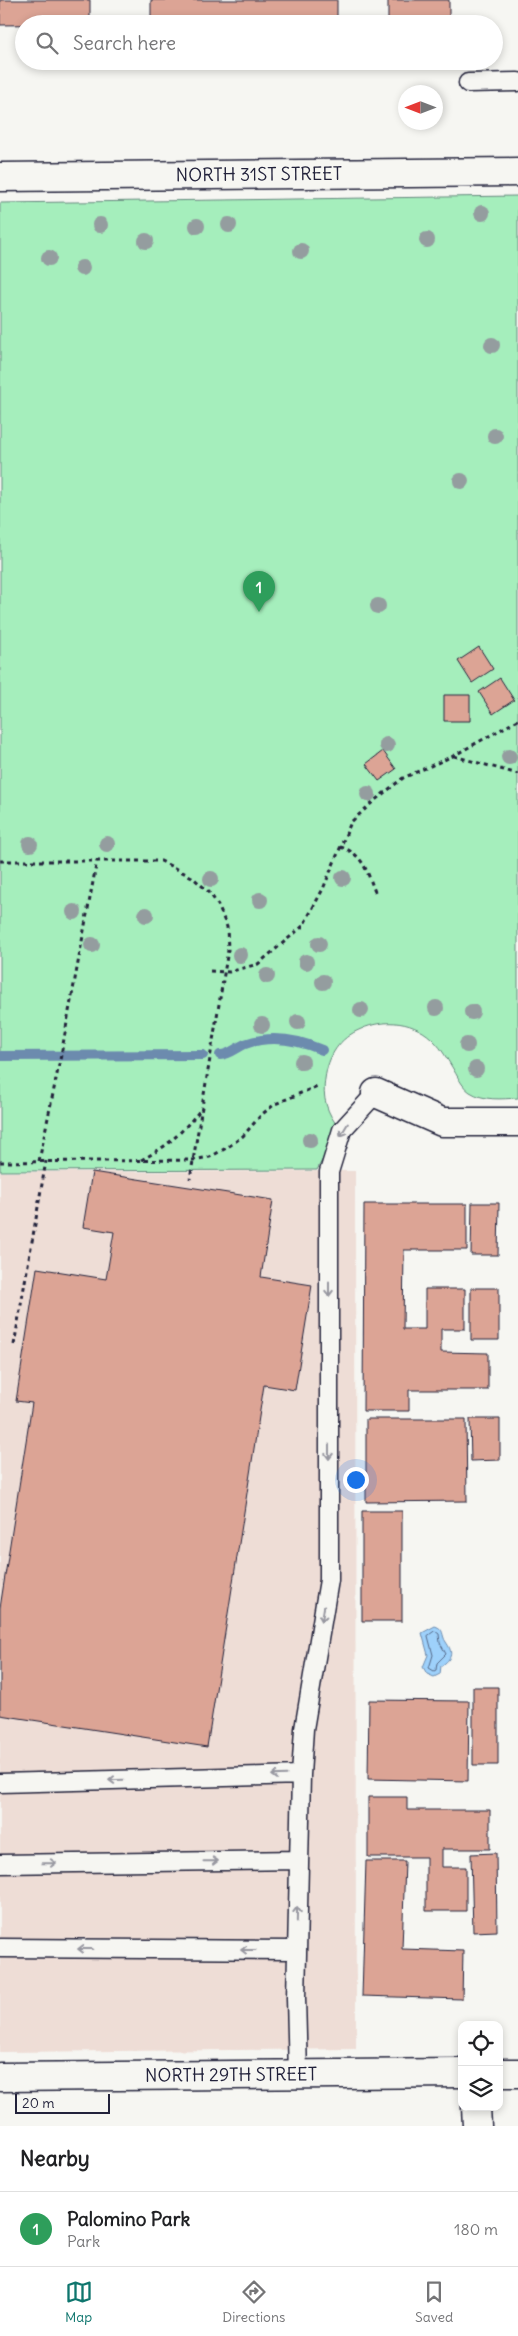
<!DOCTYPE html>
<html lang="en">
<head>
<meta charset="utf-8">
<style>
  :root { --surface:#fff; --page:#f6f6f6; --text:#202124; --muted:#757577; --line:#e0e0e0; --accent:#0f766e }
  body { margin:0; font-family:Delius,sans-serif; background:var(--page); color:var(--text) }
  .controls { position:absolute; right:15px; bottom:15px; display:grid; overflow:hidden; border-radius:10px; box-shadow:0 2px 8px #0003 }
  .controls button { width:45px; height:45px; display:grid; place-items:center; padding:0; border:0; border-bottom:1px solid var(--line); background:var(--surface); color:var(--text); font:25px sans-serif }
  .compass { position:absolute; left:398px; top:85px; width:45px; height:45px; border-radius:50%; background:var(--surface); box-shadow:0 2px 8px #0003; rotate:270deg }
  .scale { position:absolute; left:15px; bottom:12px; width:95px; box-sizing:border-box; padding-left:5px; border:2px solid #22223b; border-top:0; font-size:14px; line-height:18px; white-space:nowrap; color:#22223b; -webkit-text-stroke:4px #f6f6f2; paint-order:stroke }
  .you { position:absolute; left:355px; top:1479px; width:18px; height:18px; margin:-12px; border:4px solid #fff; border-radius:50%; background:#1a73e8; box-shadow:0 0 0 8px #1a73e833 }
  .badge { display:grid; place-items:center; width:32px; height:32px; border-radius:50%; background:var(--accent); color:#fff; font-size:16px; font-weight:700 }
  .pin { position:absolute; translate:-50% -41px; filter:drop-shadow(0 1px 2px #0008) }
  .pin::after { content:''; position:absolute; top:26px; width:18px; height:15px; background:inherit; clip-path:polygon(0 0,100% 0,50% 100%) }
  .list { margin:0; padding:0; list-style:none }
  h2 { display:flex; justify-content:space-between; align-items:center; height:65px; margin:0; padding:0 20px; font-size:21px }
  h2 small { font-size:16px; font-weight:400; color:var(--muted) }
  .list li { display:grid; grid-template-columns:32px 1fr auto; gap:15px; align-items:center; box-sizing:border-box; height:75px; padding:0 20px; border-top:1px solid var(--line) }
  .list b { display:block; font-size:19px; white-space:nowrap }
  .list p { margin:0; font-size:16px; white-space:nowrap; color:var(--muted) }
  .list em { font-size:16px; font-style:normal; color:var(--muted) }
  .icon { flex:none; width:28px; height:28px; fill:none; stroke:currentColor; stroke-width:2; stroke-linecap:round; stroke-linejoin:round }
  .map { position:relative; flex:none; width:518px; height:2126px; overflow:hidden }
  .search { position:absolute; background:var(--surface); box-shadow:0 2px 8px #0003; left:15px; right:15px; top:15px; height:55px; display:flex; align-items:center; gap:12px; box-sizing:border-box; padding:0 18px; border-radius:28px; color:var(--muted); font-size:19px }
  .sheet { height:140px; background:var(--surface) }
  nav { display:flex; justify-content:space-around; align-items:center; box-sizing:border-box; height:70px; border-top:1px solid var(--line); background:var(--surface); font-size:14px; color:var(--muted) }
  nav a { display:grid; justify-items:center; gap:2px }
  nav .on { color:var(--accent) }
  .map>svg:first-child { display:block }
</style>
</head>
<body>
<div class="map">
<svg width="518" height="2126" viewBox="0 0 518 2126">
  <rect width="100%" height="100%" fill="#f6f6f2"/>
  <filter id="ink" filterUnits="userSpaceOnUse"><feTurbulence type="fractalNoise" baseFrequency=".02" numOctaves="2"/><feDisplacementMap in="SourceGraphic" scale="10" xChannelSelector="R" yChannelSelector="G"/><feConvolveMatrix kernelMatrix="1 2 1 2 8 2 1 2 1" color-interpolation-filters="sRGB"/></filter>
  <g filter="url(#ink)">
    <path fill="#eeddd6" d="M 355,1171 L 356,2049 L 0,2052 L 0,1172 Z"/>
    <path fill="#a5eebc" stroke="#64887c" d="M 518,196 L 518,1098 C 501,1099 484,1101 470,1092 C 462,1087 457,1075 452,1067 C 447,1059 442,1049 435,1042 C 416,1021 385,1018 361,1029 C 339,1038 328,1056 325,1079 C 322,1098 327,1113 339,1128 L 317,1170 L 0,1171 L 0,203 Z"/>
    <path fill="#9ed1fb" stroke="#6c8bae" d="M 435,1626 C 445,1629 441,1635 446,1642 C 453,1652 453,1658 441,1666 L 440,1674 L 434,1677 L 427,1674 L 423,1667 L 428,1655 L 422,1633 Z"/>
    <g fill="none" stroke-linecap="round" stroke-linejoin="round">
      <path stroke="#546888" stroke-width="1" d="M 435,1631 L 439,1634 L 440,1643 L 446,1654 L 437,1663 L 436,1670 L 434,1671 L 429,1668 L 433,1655 L 428,1636 Z"/>
      <path stroke="#6c8bae" stroke-width="10" d="M 220,1055 C 229,1055 236,1048 245,1044 C 270,1035 297,1039 322,1050
        M 0,1056 L 203,1055"/>
    </g>
    <path fill="#dca495" stroke="#22223b" d="M 0,0 L 90,0 L 90,24 L 0,25 Z
      M 151,0 L 337,0 L 337,21 L 151,20 Z
      M 388,0 L 449,0 L 449,20 L 388,20 Z
      M 479,647 L 493,669 L 472,683 L 458,661 Z
      M 500,678 L 514,700 L 493,714 L 479,692 Z
      M 444,695 L 470,695 L 470,721 L 444,721 Z
      M 383,751 L 396,769 L 379,781 L 366,764 Z
      M 92,1172 L 273,1200 L 261,1277 L 312,1285 L 295,1390 L 264,1385 L 207,1747 L 0,1715 L 0,1608 L 32,1403 L 16,1401 L 37,1268 L 106,1279 L 114,1232 L 83,1227 Z
      M 472,1203 L 499,1203 L 498,1255 L 471,1255 Z
      M 364,1204 L 467,1204 L 467,1250 L 404,1250 L 403,1329 L 425,1329 L 425,1289 L 465,1289 L 465,1329 L 441,1329 L 441,1352 L 488,1353 L 488,1390 L 409,1390 L 409,1411 L 363,1411 Z
      M 471,1288 L 499,1288 L 499,1340 L 471,1340 Z
      M 366,1419 L 466,1419 L 467,1501 L 366,1502 Z
      M 470,1419 L 500,1419 L 500,1460 L 471,1461 Z
      M 362,1511 L 402,1511 L 402,1621 L 362,1621 Z
      M 473,1687 L 498,1687 L 498,1765 L 473,1765 Z
      M 369,1700 L 469,1701 L 468,1781 L 368,1779 Z
      M 368,1797 L 407,1797 L 407,1810 L 490,1810 L 490,1849 L 442,1849 L 442,1867 L 466,1867 L 466,1911 L 426,1911 L 426,1857 L 368,1857 Z
      M 496,1853 L 497,1931 L 473,1932 L 471,1854 Z
      M 366,1861 L 405,1861 L 402,1949 L 463,1951 L 462,1999 L 362,1996 Z"/>
    <g fill="none" stroke-linecap="round" stroke-linejoin="round">
      <g stroke="#22223b" stroke-width="21">
        <path id="service" d="M 468,83 L 518,82
          M 301,1775 L 304,1729 L 329,1580 L 329,1172 L 342,1130 L 376,1093
          M 0,1783 L 301,1775 L 296,1998 L 298,2074
          M 0,1864 L 299,1860
          M 0,1948 L 296,1950"/>
      </g>
      <g stroke="#22223b" stroke-width="31">
        <g id="minor">
          <path id="s1" d="M 0,177 L 518,172"/>
          <path d="M 376,1093 L 442,1122 L 518,1122"/>
          <path d="M 476,2107 L 477,2126"/>
        </g>
      </g>
      <g stroke="#22223b" stroke-width="31">
        <g id="tertiary">
          <path d="M 499,2073 L 518,2073"/>
          <path id="s2" d="M 0,2077 L 462,2073"/>
        </g>
      </g>
      <path stroke="#22223b" stroke-width="3" stroke-dasharray="4 4" stroke-linecap="butt" d="M 454,756 L 518,774
        M 340,847 C 363,853 367,872 375,892
        M 0,861 L 161,861 L 192,877 L 209,892 L 218,905 L 227,927 L 228,950 L 190,1179
        M 210,971 L 229,972 L 258,964 L 303,926 L 323,889 L 351,822 L 374,801 L 403,778 L 453,756 L 518,720
        M 141,1160 C 169,1146 182,1132 202,1108
        M 39,1161 L 61,1055 L 97,860
        M 0,1162 L 193,1160 L 210,1157 L 228,1147 L 243,1136 L 261,1115 L 275,1104 L 320,1085
        M 14,1345 L 46,1161"/>
      <use href="#service" stroke="#f6f6f2" stroke-width="18"/>
      <use href="#minor" stroke="#f6f6f2" stroke-width="28"/>
      <use href="#tertiary" stroke="#f6f6f2" stroke-width="28"/>
    </g>
    <g fill="#949d9f">
      <circle cx="482" cy="213" r="8"/>
      <circle cx="100" cy="225" r="8"/>
      <circle cx="229" cy="225" r="8"/>
      <circle cx="197" cy="226" r="8"/>
      <circle cx="427" cy="240" r="8"/>
      <circle cx="146" cy="241" r="8"/>
      <circle cx="301" cy="251" r="8"/>
      <circle cx="49" cy="258" r="8"/>
      <circle cx="82" cy="268" r="8"/>
      <circle cx="492" cy="345" r="8"/>
      <circle cx="495" cy="436" r="8"/>
      <circle cx="461" cy="481" r="8"/>
      <circle cx="378" cy="606" r="8"/>
      <circle cx="387" cy="745" r="8"/>
      <circle cx="509" cy="757" r="8"/>
      <circle cx="368" cy="794" r="8"/>
      <circle cx="30" cy="844" r="8"/>
      <circle cx="107" cy="844" r="8"/>
      <circle cx="343" cy="878" r="8"/>
      <circle cx="211" cy="879" r="8"/>
      <circle cx="260" cy="900" r="8"/>
      <circle cx="74" cy="912" r="8"/>
      <circle cx="146" cy="915" r="8"/>
      <circle cx="319" cy="944" r="8"/>
      <circle cx="92" cy="945" r="8"/>
      <circle cx="240" cy="955" r="8"/>
      <circle cx="306" cy="962" r="8"/>
      <circle cx="267" cy="976" r="8"/>
      <circle cx="323" cy="982" r="8"/>
      <circle cx="436" cy="1008" r="8"/>
      <circle cx="361" cy="1010" r="8"/>
      <circle cx="472" cy="1012" r="8"/>
      <circle cx="298" cy="1022" r="8"/>
      <circle cx="262" cy="1025" r="8"/>
      <circle cx="467" cy="1045" r="8"/>
      <circle cx="302" cy="1062" r="8"/>
      <circle cx="476" cy="1069" r="8"/>
      <circle cx="310" cy="1140" r="8"/>
    </g>
    <defs><path id="oneway-shaft" d="M-6 0H5M1.5-3L5.5 0L1.5 3" fill="none" stroke-width="1.6" stroke-linecap="round" stroke-linejoin="round" transform="scale(1.25)"/></defs>
    <g stroke="#9797a0">
      <use href="#oneway-shaft" transform="translate(344 1130) rotate(121)"/>
      <use href="#oneway-shaft" transform="translate(329 1289) rotate(90)"/>
      <use href="#oneway-shaft" transform="translate(329 1452) rotate(90)"/>
      <use href="#oneway-shaft" transform="translate(323 1614) rotate(99)"/>
      <use href="#oneway-shaft" transform="translate(279 1775) rotate(178)"/>
      <use href="#oneway-shaft" transform="translate(116 1780) rotate(178)"/>
      <use href="#oneway-shaft" transform="translate(211 1861) rotate(-1)"/>
      <use href="#oneway-shaft" transform="translate(49 1863) rotate(-1)"/>
      <use href="#oneway-shaft" transform="translate(297 1914) rotate(-89)"/>
      <use href="#oneway-shaft" transform="translate(85 1949) rotate(-180)"/>
      <use href="#oneway-shaft" transform="translate(248 1950) rotate(-180)"/>
    </g>
  </g>
  <g text-anchor="middle" stroke-width="4" stroke-linejoin="round" paint-order="stroke">
    <g font-size="18" fill="#22223b" stroke="#f6f6f2">
      <text dy="6" stroke="none"><textPath href="#s1" startOffset="259">NORTH 31ST STREET</textPath></text>
      <text dy="6" stroke="none"><textPath href="#s2" startOffset="231">NORTH 29TH STREET</textPath></text>
    </g>
  </g>
</svg>
<div class="controls">
<button><svg class="icon" aria-label="locate" viewBox="0 0 24 24"><circle cx="12" cy="12" r="6"/><path d="M12 2v4M12 18v4M2 12h4M18 12h4"/></svg></button>
<button><svg class="icon" aria-label="layers" viewBox="0 0 24 24"><path d="M12 4l9 5-9 5-9-5zM3 14l9 5 9-5"/></svg></button>
</div>
<svg class="compass" viewBox="-18 -18 36 36"><path d="M0-13l5 13h-10z" fill="#e53935"/><path d="M0 13l5-13h-10z" fill="#757577"/></svg>
<div class="scale">20 m</div>
<div class="you"></div>
<div class="pin badge" style="left:259px;top:612px;background:#2e9e5b">1</div>
<div class="search"><svg class="icon" aria-label="search" viewBox="0 0 24 24"><circle cx="10" cy="10" r="6"/><path d="M15 15l6 6"/></svg>Search here</div>
</div>
<section class="sheet">
<h2>Nearby<small></small></h2>
<ul class="list">
<li><span class="badge" style="background:#2e9e5b">1</span><div><b>Palomino Park</b><p>Park</p></div><em>180 m</em></li>
</ul>
</section>
<nav>
<a class="on"><svg class="icon" aria-label="map" viewBox="0 0 24 24"><path d="M3 6l6-2 6 2 6-2v14l-6 2-6-2-6 2zM9 4v14M15 6v14"/></svg>Map</a>
<a><svg class="icon" aria-label="directions" viewBox="0 0 24 24"><path d="M12 3l9 9-9 9-9-9zM9 14v-3h6M13 9l2 2-2 2"/></svg>Directions</a>
<a><svg class="icon" aria-label="saved" viewBox="0 0 24 24"><path d="M7 4h10v16l-5-4-5 4z"/></svg>Saved</a>
</nav>
</body>
</html>
